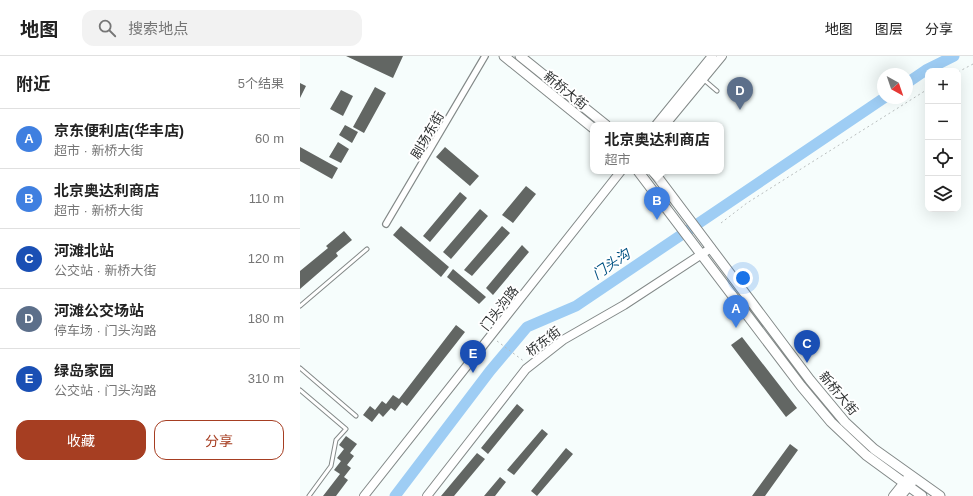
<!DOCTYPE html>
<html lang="zh">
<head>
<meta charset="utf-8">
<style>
  :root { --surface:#fff; --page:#f2f2f2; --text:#222; --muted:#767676; --line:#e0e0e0; --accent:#a63e22 }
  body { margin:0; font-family:Helvetica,"Noto Sans SC",sans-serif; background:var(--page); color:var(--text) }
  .controls { position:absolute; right:12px; top:12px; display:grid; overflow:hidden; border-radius:8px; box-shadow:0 4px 16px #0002 }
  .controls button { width:36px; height:36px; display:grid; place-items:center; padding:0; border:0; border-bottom:1px solid var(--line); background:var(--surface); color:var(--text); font:20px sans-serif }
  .compass { position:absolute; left:577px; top:12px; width:36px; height:36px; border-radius:50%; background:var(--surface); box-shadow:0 4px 16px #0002; rotate:140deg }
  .you { position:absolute; left:443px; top:222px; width:14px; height:14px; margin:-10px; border:3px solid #fff; border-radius:50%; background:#1a73e8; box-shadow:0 0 0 6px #1a73e833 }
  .badge { display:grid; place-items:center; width:26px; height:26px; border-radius:50%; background:var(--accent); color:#fff; font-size:13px; font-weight:700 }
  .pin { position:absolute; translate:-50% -33px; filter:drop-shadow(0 1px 2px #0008) }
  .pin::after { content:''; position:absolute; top:21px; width:14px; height:12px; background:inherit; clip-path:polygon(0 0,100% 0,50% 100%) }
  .popup { position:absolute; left:290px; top:66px; width:134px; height:52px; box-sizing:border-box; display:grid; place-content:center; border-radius:8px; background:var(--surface); filter:drop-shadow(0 1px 3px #0005); font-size:13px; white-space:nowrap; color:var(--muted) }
  .popup b { font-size:15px; color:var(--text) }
  .popup::after { content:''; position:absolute; left:50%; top:100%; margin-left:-8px; border:8px solid transparent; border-top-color:var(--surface) }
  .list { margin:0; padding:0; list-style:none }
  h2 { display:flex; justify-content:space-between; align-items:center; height:52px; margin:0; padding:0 16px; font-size:17px }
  h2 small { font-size:13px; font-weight:400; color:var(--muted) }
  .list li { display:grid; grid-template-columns:26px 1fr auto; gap:12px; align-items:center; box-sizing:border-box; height:60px; padding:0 16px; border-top:1px solid var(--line) }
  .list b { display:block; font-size:15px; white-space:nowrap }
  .list p { margin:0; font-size:13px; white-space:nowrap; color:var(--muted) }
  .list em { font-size:13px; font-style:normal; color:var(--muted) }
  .actions { display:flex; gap:8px; padding:12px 16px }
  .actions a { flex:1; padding:9px 0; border:1px solid var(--accent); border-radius:12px; text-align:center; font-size:14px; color:var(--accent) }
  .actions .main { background:var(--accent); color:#fff }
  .icon { flex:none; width:22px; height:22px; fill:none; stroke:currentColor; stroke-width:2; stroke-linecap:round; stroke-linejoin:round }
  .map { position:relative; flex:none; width:673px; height:440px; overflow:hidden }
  header { display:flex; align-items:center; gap:24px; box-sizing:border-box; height:56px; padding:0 20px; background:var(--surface); border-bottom:1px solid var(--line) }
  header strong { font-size:19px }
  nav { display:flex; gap:22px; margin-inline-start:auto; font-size:14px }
  .search { width:280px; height:36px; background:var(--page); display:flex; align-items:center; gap:10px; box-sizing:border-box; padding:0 14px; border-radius:12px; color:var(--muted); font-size:15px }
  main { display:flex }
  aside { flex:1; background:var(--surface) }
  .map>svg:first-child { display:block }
</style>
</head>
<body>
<header>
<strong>地图</strong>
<div class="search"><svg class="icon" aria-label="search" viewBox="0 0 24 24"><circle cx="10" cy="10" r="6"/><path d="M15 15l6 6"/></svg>搜索地点</div>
<nav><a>地图</a><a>图层</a><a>分享</a></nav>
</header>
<main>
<aside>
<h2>附近<small>5个结果</small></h2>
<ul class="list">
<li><span class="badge" style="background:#3f7fe0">A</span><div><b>京东便利店(华丰店)</b><p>超市 · 新桥大街</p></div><em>60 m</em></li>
<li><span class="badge" style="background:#3f7fe0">B</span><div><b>北京奥达利商店</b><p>超市 · 新桥大街</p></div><em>110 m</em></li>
<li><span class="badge" style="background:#1a4fb4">C</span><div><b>河滩北站</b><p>公交站 · 新桥大街</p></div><em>120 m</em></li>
<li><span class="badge" style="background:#5c6f8a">D</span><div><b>河滩公交场站</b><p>停车场 · 门头沟路</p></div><em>180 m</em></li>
<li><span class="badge" style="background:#1a4fb4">E</span><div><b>绿岛家园</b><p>公交站 · 门头沟路</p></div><em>310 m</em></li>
</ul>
<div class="actions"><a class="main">收藏</a><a>分享</a></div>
</aside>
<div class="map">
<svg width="673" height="440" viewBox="0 0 673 440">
  <rect width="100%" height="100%" fill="#f6fdfc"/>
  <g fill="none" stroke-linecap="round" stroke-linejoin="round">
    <path stroke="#9ecdf4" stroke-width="11" d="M 607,27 L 626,14 L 654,0
      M 95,440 L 190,315 L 227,271 L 276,250 L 584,42"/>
  </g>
  <path fill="#626663" d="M 46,0 L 103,0 L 93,22 Z
    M 0,27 L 6,30 L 0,42 Z
    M 75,31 L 86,37 L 64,77 L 53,71 Z
    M 41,34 L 53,40 L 43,60 L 30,53 Z
    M 45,69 L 58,76 L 52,87 L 39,79 Z
    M 38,86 L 49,93 L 41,107 L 29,101 Z
    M 0,91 L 38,112 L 32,123 L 0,105 Z
    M 145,91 L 179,120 L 170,130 L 136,101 Z
    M 226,130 L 236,138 L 213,167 L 202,159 Z
    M 160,136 L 167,142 L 130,186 L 123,180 Z
    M 180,153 L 188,160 L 151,203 L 143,196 Z
    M 101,170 L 149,211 L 141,221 L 93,179 Z
    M 202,170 L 210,177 L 172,220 L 164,214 Z
    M 44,175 L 52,184 L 36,197 L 38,200 L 0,233 L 0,215 L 28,192 L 26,190 Z
    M 222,189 L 229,196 L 193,239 L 186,232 Z
    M 153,213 L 186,241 L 179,248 L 147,221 Z
    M 156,269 L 165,276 L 107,350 L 102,346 L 95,355 L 91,352 L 83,361 L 79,357 L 72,366 L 63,359 L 70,350 L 75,354 L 82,345 L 86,348 L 93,339 L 99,343 Z
    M 442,281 L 497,352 L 486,361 L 431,289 Z
    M 217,348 L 224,354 L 188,398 L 181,392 Z
    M 242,373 L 248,378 L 214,419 L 207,414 Z
    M 46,380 L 57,388 L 50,397 L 54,400 L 47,409 L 51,412 L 44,421 L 48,424 L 36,440 L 23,440 L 40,418 L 34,414 L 41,405 L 37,402 L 44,393 L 39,389 Z
    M 490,388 L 498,394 L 465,440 L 452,440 Z
    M 266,392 L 273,398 L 237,440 L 231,435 Z
    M 177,397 L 185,403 L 154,440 L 141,440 Z
    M 200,421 L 206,426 L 195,440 L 184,440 Z"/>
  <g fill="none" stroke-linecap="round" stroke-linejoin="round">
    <g stroke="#838988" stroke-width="5">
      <path id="lane" d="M 403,23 L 417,35
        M 0,250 L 67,193
        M 0,312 L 56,360
        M 0,334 L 46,373 L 36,384 L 31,410 L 9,440"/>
    </g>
    <g stroke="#838988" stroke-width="8">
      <path id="street" d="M 86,168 L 185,0"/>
    </g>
    <g stroke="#838988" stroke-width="10">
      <path id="secondary" d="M 356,69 L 412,0
        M 365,69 L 422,0
        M 64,440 L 321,115
        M 127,440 L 226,313 L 263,284 L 324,249 L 411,192
        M 593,440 L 609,420
        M 601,440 L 612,427"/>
    </g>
    <g stroke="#838988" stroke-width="11">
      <path id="primary" d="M 204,0 L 293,72
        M 220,0 L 306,69
        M 338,115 L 501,330 L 531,366 L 566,399 L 622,440
        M 353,115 L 510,324 L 545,366 L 574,393 L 640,440"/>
    </g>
    <path stroke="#b9bebe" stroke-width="1" stroke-dasharray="2 3" stroke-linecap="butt" d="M 658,16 L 673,8
      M 421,167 L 447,147 L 628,33
      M 197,285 L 225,306"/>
    <use href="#lane" stroke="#fff" stroke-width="3"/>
    <use href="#street" stroke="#fff" stroke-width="5.5"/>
    <use href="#secondary" stroke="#fff" stroke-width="8"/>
    <use href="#primary" stroke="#fff" stroke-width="9"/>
  </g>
  <g text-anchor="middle" stroke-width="4" stroke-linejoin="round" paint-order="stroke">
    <g font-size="13" fill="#2e3131" stroke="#fff">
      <text transform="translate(266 34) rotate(39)" y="5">新桥大街</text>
      <text transform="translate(127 79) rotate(-60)" y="5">剧场东街</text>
      <text transform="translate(199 252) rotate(-52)" y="5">门头沟路</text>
      <text transform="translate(243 285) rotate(-37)" y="5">桥东街</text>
      <text transform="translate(539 337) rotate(50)" y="5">新桥大街</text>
    </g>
    <g font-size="14" font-style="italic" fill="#015282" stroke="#fff">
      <text transform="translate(311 208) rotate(-34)" y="5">门头沟</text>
    </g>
  </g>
</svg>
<div class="controls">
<button>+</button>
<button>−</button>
<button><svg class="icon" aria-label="locate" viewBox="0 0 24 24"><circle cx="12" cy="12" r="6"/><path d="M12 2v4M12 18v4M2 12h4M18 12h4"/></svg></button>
<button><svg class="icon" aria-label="layers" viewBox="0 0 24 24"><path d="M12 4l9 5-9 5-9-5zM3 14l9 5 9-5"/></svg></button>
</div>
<svg class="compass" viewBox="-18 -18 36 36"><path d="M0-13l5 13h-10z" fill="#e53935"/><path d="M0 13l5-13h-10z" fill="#767676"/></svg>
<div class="you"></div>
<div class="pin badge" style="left:436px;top:272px;background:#3f7fe0">A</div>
<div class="pin badge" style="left:357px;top:164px;background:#3f7fe0">B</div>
<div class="popup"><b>北京奥达利商店</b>超市</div>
<div class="pin badge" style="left:507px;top:307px;background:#1a4fb4">C</div>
<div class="pin badge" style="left:440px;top:54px;background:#5c6f8a">D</div>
<div class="pin badge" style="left:173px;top:317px;background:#1a4fb4">E</div>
</div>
</main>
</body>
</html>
